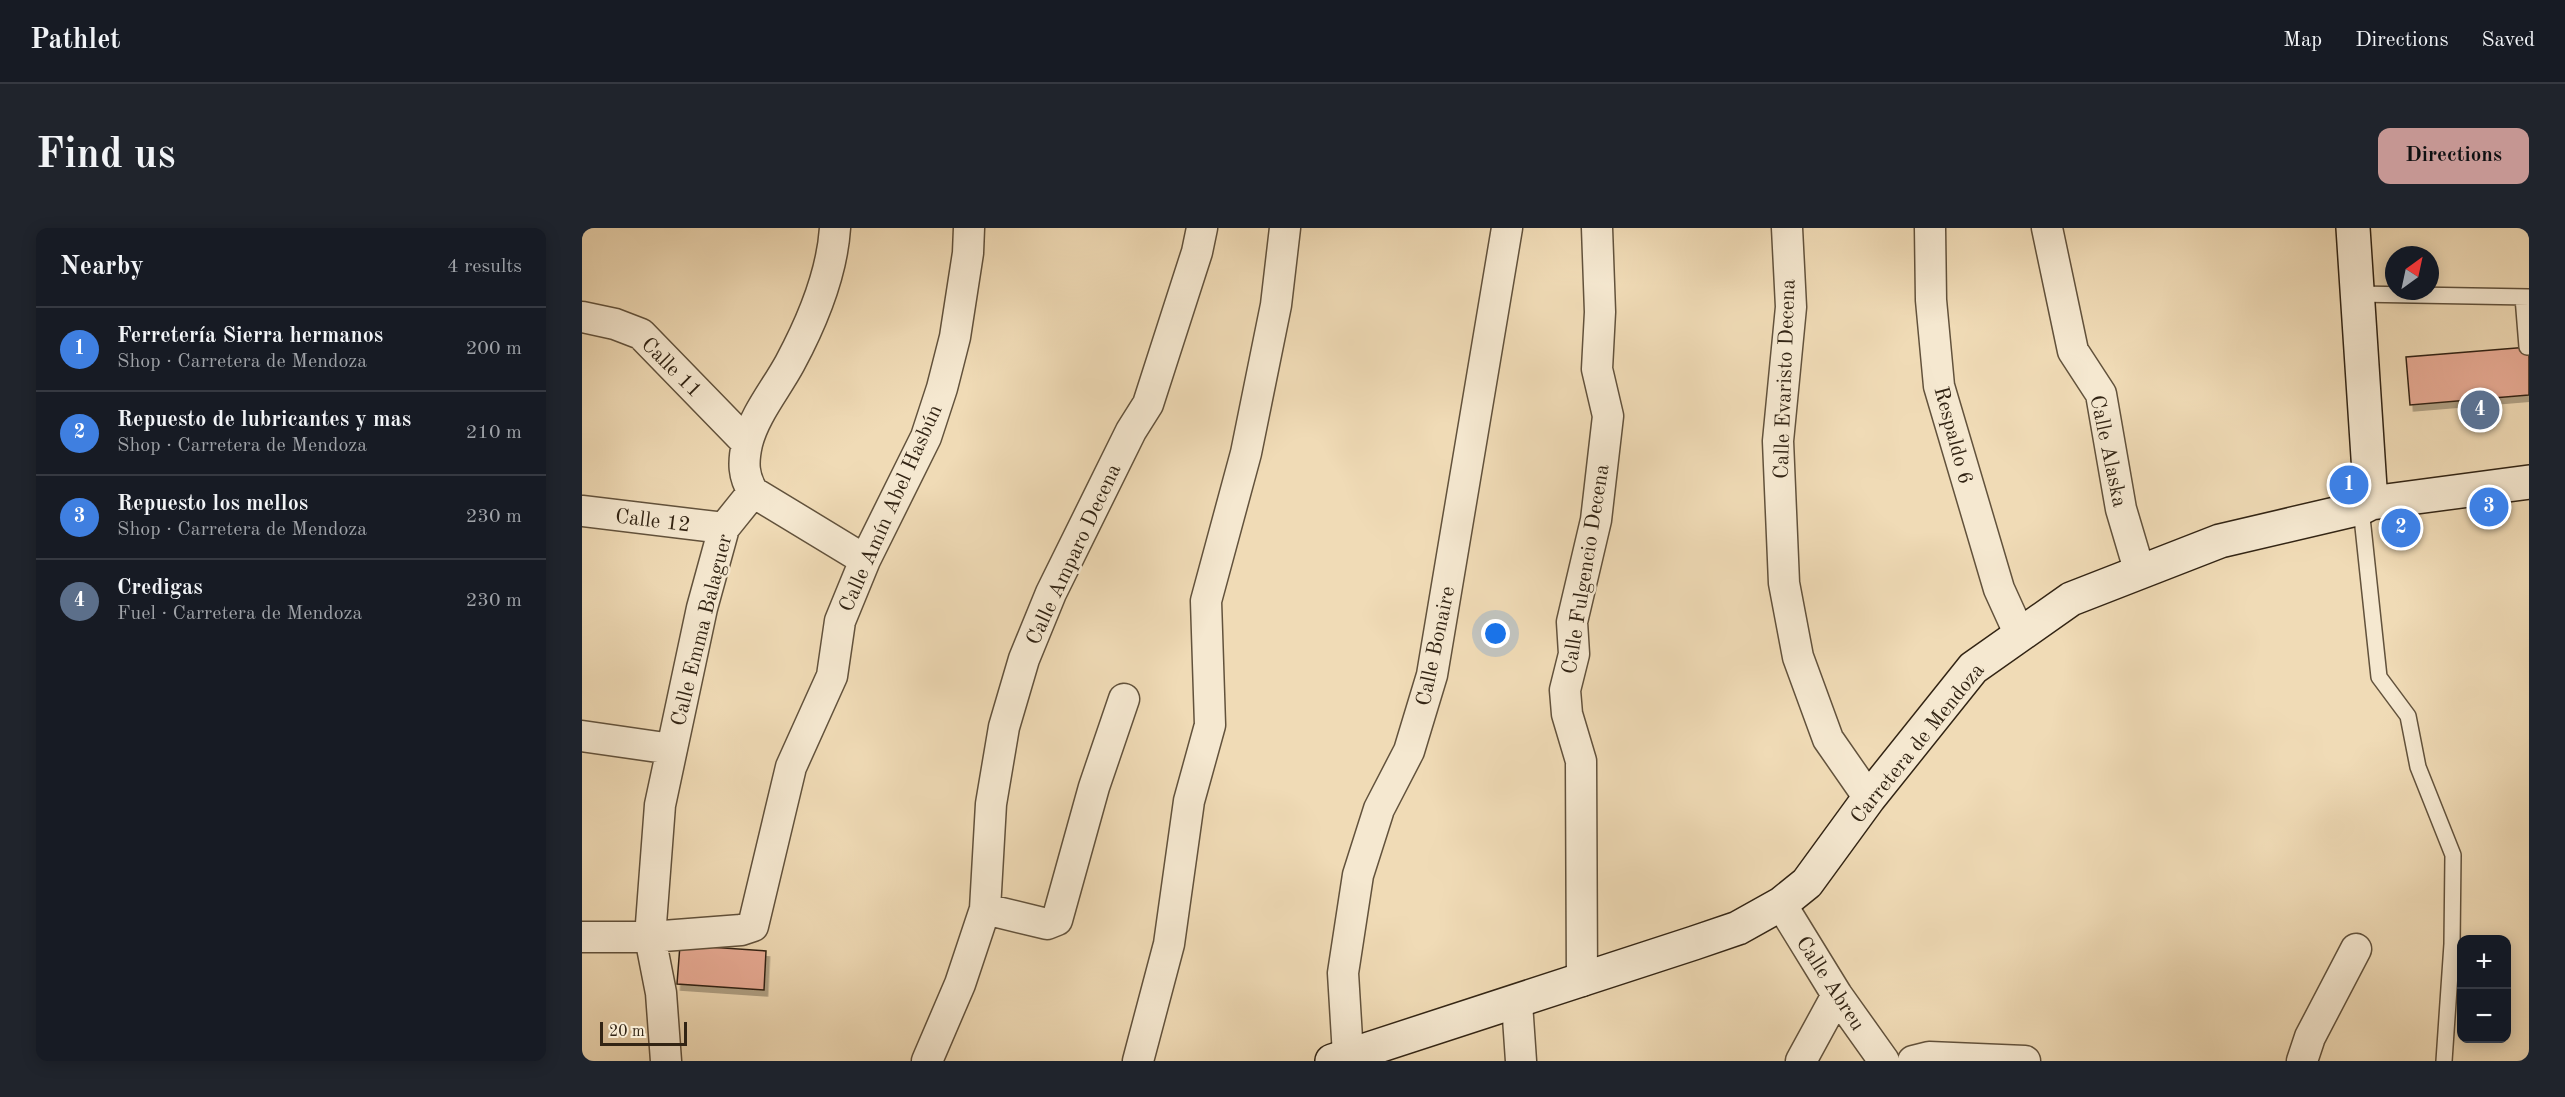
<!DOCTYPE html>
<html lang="en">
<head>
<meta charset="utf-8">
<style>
  :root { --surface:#171b24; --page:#20242c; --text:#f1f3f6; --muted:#9ea1a6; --line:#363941; --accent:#c59692 }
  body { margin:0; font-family:"Old Standard TT",serif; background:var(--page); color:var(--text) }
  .controls { position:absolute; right:18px; bottom:18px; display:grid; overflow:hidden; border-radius:12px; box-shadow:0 3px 15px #0003 }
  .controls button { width:54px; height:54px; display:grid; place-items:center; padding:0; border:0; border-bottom:2px solid var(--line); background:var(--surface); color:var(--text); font:30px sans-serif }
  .compass { position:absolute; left:1803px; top:18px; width:54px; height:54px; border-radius:50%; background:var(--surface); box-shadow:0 3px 15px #0003; rotate:33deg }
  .scale { position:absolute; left:18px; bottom:15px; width:87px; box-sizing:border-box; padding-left:6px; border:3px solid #322414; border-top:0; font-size:16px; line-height:21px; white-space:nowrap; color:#322414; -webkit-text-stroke:4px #f5e8d0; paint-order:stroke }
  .you { position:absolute; left:914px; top:406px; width:21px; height:21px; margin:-15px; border:4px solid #fff; border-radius:50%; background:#1a73e8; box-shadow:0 0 0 9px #1a73e833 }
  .badge { display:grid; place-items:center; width:39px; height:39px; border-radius:50%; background:var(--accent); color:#fff; font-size:20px; font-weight:700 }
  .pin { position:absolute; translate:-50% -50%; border:3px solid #fff; box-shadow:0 2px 6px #0006 }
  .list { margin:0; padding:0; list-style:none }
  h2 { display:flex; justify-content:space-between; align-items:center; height:78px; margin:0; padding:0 24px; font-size:26px }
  h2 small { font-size:20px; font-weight:400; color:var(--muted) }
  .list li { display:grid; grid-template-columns:39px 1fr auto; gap:18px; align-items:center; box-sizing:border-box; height:84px; padding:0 24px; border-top:2px solid var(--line) }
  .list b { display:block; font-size:22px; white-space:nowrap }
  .list p { margin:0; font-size:20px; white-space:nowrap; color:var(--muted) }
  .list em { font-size:20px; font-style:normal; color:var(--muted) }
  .map { position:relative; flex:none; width:1947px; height:833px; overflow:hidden; border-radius:12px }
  header { display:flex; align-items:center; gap:36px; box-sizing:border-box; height:84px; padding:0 30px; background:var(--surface); border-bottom:2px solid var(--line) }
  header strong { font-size:28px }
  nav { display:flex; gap:33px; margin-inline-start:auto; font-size:21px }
  .intro { display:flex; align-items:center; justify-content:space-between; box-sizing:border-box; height:144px; padding:0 36px }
  h1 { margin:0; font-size:42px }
  .button { padding:15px 27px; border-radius:12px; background:var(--accent); color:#111; font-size:21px; font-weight:700 }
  main { display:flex; gap:36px; padding:0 36px }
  aside { flex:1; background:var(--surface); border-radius:12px; box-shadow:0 3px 15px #0003 }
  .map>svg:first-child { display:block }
</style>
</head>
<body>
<header>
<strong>Pathlet</strong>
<nav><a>Map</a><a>Directions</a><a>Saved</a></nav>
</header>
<div class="intro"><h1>Find us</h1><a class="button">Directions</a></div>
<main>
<aside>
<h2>Nearby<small>4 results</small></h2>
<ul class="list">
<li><span class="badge" style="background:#3f7fe0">1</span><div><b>Ferretería Sierra hermanos</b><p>Shop · Carretera de Mendoza</p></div><em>200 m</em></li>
<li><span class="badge" style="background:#3f7fe0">2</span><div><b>Repuesto de lubricantes y mas</b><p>Shop · Carretera de Mendoza</p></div><em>210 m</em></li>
<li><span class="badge" style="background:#3f7fe0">3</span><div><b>Repuesto los mellos</b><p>Shop · Carretera de Mendoza</p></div><em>230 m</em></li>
<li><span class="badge" style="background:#5c6f8a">4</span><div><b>Credigas</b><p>Fuel · Carretera de Mendoza</p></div><em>230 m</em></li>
</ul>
</aside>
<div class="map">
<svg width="1947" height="833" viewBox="0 0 1947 833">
  <defs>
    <filter id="shadow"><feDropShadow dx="3.5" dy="6" stdDeviation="0" flood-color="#0004"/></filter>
  </defs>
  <rect width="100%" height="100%" fill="#f0dbb6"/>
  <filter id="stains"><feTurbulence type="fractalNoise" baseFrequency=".00333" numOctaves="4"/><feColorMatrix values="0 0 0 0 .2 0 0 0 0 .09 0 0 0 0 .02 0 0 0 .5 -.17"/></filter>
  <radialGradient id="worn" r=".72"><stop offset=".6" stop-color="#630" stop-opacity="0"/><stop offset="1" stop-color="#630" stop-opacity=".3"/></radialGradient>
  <path fill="#e9ac96" stroke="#322414" stroke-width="1.5" filter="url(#shadow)" d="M 1947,119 L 1947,167 L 1828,177 L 1824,129 Z
    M 98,717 L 184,723 L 182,762 L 95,756 Z"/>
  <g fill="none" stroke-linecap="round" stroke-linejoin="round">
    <g stroke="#62523c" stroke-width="18">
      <path id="lane" d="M 1775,66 L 1947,69
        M 1941,69 L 1945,119
        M 1779,280 L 1797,449 L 1826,488 L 1836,539 L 1871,627 L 1870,716 L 1862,833"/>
    </g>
    <g stroke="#62523c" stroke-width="33">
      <path id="street" d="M 1205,0 L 1209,79 L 1196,213 L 1202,355 L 1216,429 L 1246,511 L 1287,570
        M 1348,0 L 1349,72 L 1357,158 L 1417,361 L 1437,405
        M 1465,0 L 1491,123 L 1519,166 L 1539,281 L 1558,345
        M 0,89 L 33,96 L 59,106 L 165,215
        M 171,264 L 283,332
        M 0,283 L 142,300
        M 0,508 L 90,521
        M 1199,676 L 1255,767 L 1302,833
        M 403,681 L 465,696 L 475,692 L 512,559 L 542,471
        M 0,709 L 68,709 L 159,702 L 171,698 L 209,539 L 250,448 L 258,393 L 283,332 L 344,209 L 360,160 L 373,109 L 386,25 L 387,0
        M 1000,753 L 999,533 L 985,486 L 983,462 L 992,426 L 990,394 L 1014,292 L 1026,188 L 1015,141 L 1018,84 L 1015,0
        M 935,775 L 939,833
        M 766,827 L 761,745 L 776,647 L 797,581 L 827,523 L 850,447 L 925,0
        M 84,833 L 79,765 L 68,709 L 78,577 L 120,380 L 142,300 L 171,264 C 161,248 161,234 165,216 C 172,187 194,161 208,135 C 230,94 250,46 253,0
        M 345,833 L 378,756 L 403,681 L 409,576 L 422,499 L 442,431 L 469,365 L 549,203 L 566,176 L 615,24 L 620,0
        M 556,833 L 587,716 L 607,573 L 628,497 L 624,373 L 664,225 L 694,77 L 703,0
        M 1219,833 L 1255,767
        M 1331,833 L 1347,829 L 1443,833
        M 1720,833 L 1728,809 L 1774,721"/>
    </g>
    <g stroke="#322414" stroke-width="36">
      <path id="secondary" d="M 1771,0 L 1789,275
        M 750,833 L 1112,715 L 1156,700 L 1199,676 L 1225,655 L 1287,570 L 1391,440 L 1489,371 L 1638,313 L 1779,280 L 1789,275 L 1947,254"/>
    </g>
    <use href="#lane" stroke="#f5e8d0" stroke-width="15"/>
    <use href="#street" stroke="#f5e8d0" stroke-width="30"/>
    <use href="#secondary" stroke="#f5e8d0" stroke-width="33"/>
  </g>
  <g text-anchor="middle" stroke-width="5" stroke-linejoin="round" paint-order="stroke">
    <g font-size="21" fill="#322414" stroke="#f5e8d0">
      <text transform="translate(90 139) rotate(45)" y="7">Calle 11</text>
      <text transform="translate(1202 151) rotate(-88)" y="7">Calle Evaristo Decena</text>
      <text transform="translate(1372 207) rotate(75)" y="7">Respaldo 6</text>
      <text transform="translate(1527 223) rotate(78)" y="7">Calle Alaska</text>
      <text transform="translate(308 280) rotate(-66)" y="7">Calle Amín Abel Hasbún</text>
      <text transform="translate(71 292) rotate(7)" y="7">Calle 12</text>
      <text transform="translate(491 326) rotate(-65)" y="7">Calle Amparo Decena</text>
      <text transform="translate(1003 341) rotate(-81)" y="7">Calle Fulgencio Decena</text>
      <text transform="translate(119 402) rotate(-76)" y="7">Calle Emma Balaguer</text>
      <text transform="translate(853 418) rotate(-78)" y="7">Calle Bonaire</text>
      <text transform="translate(1335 515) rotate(-51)" y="7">Carretera de Mendoza</text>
      <text transform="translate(1249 755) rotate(57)" y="7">Calle Abreu</text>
    </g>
  </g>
  <rect width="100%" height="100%" filter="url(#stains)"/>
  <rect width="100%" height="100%" fill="url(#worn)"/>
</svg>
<div class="controls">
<button>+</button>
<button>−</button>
</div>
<svg class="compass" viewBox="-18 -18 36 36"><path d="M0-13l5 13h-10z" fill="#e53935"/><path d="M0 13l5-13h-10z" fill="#9ea1a6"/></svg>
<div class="scale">20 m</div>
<div class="you"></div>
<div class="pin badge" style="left:1767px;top:257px;background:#3f7fe0">1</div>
<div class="pin badge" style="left:1819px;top:300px;background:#3f7fe0">2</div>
<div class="pin badge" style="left:1907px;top:279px;background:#3f7fe0">3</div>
<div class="pin badge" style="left:1898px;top:182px;background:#5c6f8a">4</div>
</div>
</main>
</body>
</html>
